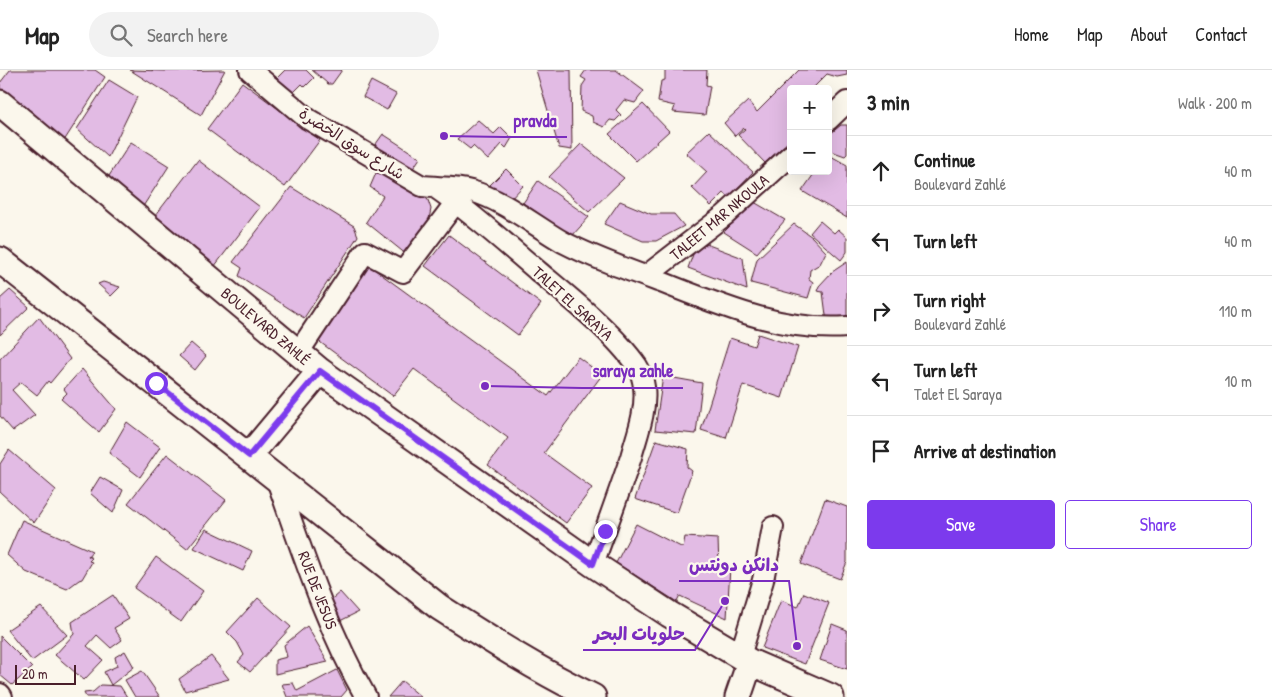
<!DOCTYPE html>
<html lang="en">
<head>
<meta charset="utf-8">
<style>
  :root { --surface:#fff; --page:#f2f2f2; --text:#222; --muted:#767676; --line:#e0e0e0; --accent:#7c3aed }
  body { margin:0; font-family:"Patrick Hand","Playpen Sans Arabic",sans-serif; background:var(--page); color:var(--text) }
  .controls { position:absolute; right:15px; top:15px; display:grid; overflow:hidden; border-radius:5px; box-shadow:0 5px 20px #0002 }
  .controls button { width:45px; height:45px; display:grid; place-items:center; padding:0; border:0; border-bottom:1px solid var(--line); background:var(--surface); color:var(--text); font:25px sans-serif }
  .scale { position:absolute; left:15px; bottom:12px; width:61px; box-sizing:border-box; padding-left:5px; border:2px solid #4a1f2b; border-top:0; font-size:14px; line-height:18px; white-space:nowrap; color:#4a1f2b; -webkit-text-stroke:4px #fbf7ec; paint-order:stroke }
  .stop { position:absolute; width:15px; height:15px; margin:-11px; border:4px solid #7c3aed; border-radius:50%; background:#fff }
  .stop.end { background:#7c3aed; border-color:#fff; box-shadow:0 1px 5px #0008 }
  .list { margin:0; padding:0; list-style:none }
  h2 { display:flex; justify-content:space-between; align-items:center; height:65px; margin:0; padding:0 20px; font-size:21px }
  h2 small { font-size:16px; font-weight:400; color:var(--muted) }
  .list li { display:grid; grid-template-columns:32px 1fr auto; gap:15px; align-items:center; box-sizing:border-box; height:70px; padding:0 20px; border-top:1px solid var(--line) }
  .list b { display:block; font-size:19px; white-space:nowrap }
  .list p { margin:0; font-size:16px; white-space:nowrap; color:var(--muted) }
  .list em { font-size:16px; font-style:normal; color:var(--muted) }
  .actions { display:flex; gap:10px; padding:15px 20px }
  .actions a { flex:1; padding:11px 0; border:1px solid var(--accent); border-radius:5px; text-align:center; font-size:18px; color:var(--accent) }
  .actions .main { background:var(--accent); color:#fff }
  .icon { flex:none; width:28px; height:28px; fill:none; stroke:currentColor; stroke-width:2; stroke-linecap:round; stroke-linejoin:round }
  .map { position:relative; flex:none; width:847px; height:627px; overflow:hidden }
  header { display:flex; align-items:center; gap:30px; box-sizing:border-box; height:70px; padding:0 25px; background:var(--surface); border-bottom:1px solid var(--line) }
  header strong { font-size:24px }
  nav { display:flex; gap:28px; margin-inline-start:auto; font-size:18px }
  .search { width:350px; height:45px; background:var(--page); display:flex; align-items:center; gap:12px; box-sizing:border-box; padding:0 18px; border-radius:28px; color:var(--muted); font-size:19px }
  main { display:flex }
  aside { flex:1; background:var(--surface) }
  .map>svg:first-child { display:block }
</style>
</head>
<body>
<header>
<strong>Map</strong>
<div class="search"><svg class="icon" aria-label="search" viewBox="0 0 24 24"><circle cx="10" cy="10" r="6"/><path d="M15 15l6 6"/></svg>Search here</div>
<nav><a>Home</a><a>Map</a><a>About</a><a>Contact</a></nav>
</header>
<main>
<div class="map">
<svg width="847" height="627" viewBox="0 0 847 627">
  <rect width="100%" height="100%" fill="#fbf7ec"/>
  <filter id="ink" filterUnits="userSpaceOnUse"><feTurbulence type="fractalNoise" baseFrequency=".02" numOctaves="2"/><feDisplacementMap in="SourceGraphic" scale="10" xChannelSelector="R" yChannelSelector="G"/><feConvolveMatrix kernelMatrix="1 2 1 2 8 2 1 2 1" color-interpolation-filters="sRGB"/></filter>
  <g filter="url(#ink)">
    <path fill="#e2bbe4" stroke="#4a1f2b" d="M 10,0 L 95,0 L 105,7 L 62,74 L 0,25 L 0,13 Z
      M 130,0 L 166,1 L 225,0 L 201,45 Z
      M 285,0 L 306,0 L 314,8 L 305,17 L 302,14 L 291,25 L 276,9 Z
      M 312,0 L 342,0 L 332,14 L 328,14 Z
      M 536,0 L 571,0 L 572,80 L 559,78 Z
      M 586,0 L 616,0 L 644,21 L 635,33 L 624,30 L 616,40 L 621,45 L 615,51 L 610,50 L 604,57 L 593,52 L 592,46 L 581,41 L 582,16 L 586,10 L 581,7 Z
      M 665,0 L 707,0 L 706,15 L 710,16 L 705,45 L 673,42 L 675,36 L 658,32 L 661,11 L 665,10 Z
      M 799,0 L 847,0 L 847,5 L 837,7 L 827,4 L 812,19 L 791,19 L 791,69 L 765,93 L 738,65 L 745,59 L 744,58 L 735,66 L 724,53 L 748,31 L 757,42 Z
      M 109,10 L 137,27 L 108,87 L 77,59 Z
      M 371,11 L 396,24 L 387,40 L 363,27 Z
      M 242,12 L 320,70 L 285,117 L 207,59 Z
      M 643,34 L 669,61 L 636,91 L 609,64 Z
      M 478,50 L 494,64 L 501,57 L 512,68 L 506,78 L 502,74 L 488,90 L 473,76 L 470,79 L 457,69 Z
      M 841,55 L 847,55 L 847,84 L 845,86 L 828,80 L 828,68 L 830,64 Z
      M 709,61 L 753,102 L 729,127 L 724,123 L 711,136 L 692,118 L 707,102 L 686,83 Z
      M 383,64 L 420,88 L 410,103 L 373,78 Z
      M 131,72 L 169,96 L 142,138 L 109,117 L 109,106 Z
      M 581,74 L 624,108 L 589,142 L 549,107 Z
      M 829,85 L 847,95 L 847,148 L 802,121 L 816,101 L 828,101 Z
      M 198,90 L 260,137 L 214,197 L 152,150 Z
      M 380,94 L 420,123 L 428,130 L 431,139 L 429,149 L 407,185 L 366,152 L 383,126 L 370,117 Z
      M 506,99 L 523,116 L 508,132 L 490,115 Z
      M 538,111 L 589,147 L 572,166 L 523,133 Z
      M 291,117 L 354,156 L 358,166 L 304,248 L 239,206 L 242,198 L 233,192 Z
      M 620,131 L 651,144 L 674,144 L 684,156 L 656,171 L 643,171 L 604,154 Z
      M 754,132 L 785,150 L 757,183 L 724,162 Z
      M 820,151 L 834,163 L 838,159 L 847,167 L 847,182 L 841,190 L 810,163 Z
      M 794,154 L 812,167 L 826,182 L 820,194 L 810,200 L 809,209 L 813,212 L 808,228 L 751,213 L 757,189 Z
      M 449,165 L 541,234 L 518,265 L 425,196 Z
      M 698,171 L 743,188 L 747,220 L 688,198 Z
      M 847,192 L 847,250 L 827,253 L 823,222 L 817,221 L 819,216 L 832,202 Z
      M 367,194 L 548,326 L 578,287 L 602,305 L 544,383 L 592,418 L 566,453 L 488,395 L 508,368 L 414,299 L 393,326 L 313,267 Z
      M 103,212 L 120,217 L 111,226 L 98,214 Z
      M 10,220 L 29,237 L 0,265 L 0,229 Z
      M 39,247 L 70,289 L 50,313 L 48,311 L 37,325 L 21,312 L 12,320 L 35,345 L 13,361 L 0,346 L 0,289 Z
      M 758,264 L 798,277 L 782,328 L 743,315 L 726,368 L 701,360 L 730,268 L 754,276 Z
      M 191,273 L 206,286 L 195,300 L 179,286 Z
      M 82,299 L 116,339 L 99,362 L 61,329 L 67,323 L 64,319 Z
      M 663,306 L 702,313 L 696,364 L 655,360 Z
      M 127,352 L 160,377 L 140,407 L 109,383 Z
      M 656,370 L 688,379 L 687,397 L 692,401 L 677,443 L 635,429 Z
      M 9,380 L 56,420 L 34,453 L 0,422 L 0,394 Z
      M 167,384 L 226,430 L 187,479 L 128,433 Z
      M 100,407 L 123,420 L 113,443 L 90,423 Z
      M 825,429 L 847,437 L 847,492 L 840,509 L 801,494 Z
      M 22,450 L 92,481 L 88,486 L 92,488 L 89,491 L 92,492 L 82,509 L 79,510 L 67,519 L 26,502 L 7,485 Z
      M 636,454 L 683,478 L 685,467 L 718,469 L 719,497 L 730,497 L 727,548 L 680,526 L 677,532 L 616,493 Z
      M 206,459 L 252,481 L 243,501 L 194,478 Z
      M 156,487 L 203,521 L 181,552 L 134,518 Z
      M 340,522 L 358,542 L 336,553 L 326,534 Z
      M 804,523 L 829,533 L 805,594 L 762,578 L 781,530 L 798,537 Z
      M 113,525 L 129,549 L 114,558 L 122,570 L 111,578 L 97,565 L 87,576 L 103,590 L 84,610 L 55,585 L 74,564 L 72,552 Z
      M 258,528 L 291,557 L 250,602 L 238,592 L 244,585 L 237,572 L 227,562 Z
      M 41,537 L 67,565 L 32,591 L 7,560 Z
      M 832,554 L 847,560 L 847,599 L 820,590 Z
      M 307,556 L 328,592 L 275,604 L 275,590 L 287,587 L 284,575 Z
      M 0,566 L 32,598 L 12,615 L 0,605 Z
      M 125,581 L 134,597 L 111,615 L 104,602 L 117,596 L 115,587 Z
      M 211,586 L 229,609 L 185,621 L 179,609 Z
      M 337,600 L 347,620 L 341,627 L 287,627 L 282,614 L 293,613 L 297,621 Z
      M 142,601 L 160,627 L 135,627 L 125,610 Z
      M 402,611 L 421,627 L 388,627 Z
      M 101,615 L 120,616 L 127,627 L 86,627 L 84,623 L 93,622 Z"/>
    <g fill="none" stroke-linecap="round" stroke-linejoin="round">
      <g stroke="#4a1f2b" stroke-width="24">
        <path id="minor" d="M 250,0 L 308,49 L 422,116 C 438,118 455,116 471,121 C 502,129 535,156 563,172 C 594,188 628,200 661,212 C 720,235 782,262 847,257
          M 828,50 L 847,32
          M 436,118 C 472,143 505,173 539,202 C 570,228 614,263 637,296 C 641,302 643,309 644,317 C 647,340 637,365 631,387 C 619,423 606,458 593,494
          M 646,206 L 725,145 L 791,85
          M 298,283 L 365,182 L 403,202 L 456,132
          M 277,410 C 303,484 327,559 366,627
          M 740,586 L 763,510 L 773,457
          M 0,624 L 2,627"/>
      </g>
      <g stroke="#4a1f2b" stroke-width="29">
        <path id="major" d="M 0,33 L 320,301 L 593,494 L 669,544 L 750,592 L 831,627
          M 0,190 L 439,537 C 489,569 539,601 593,627
          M 249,386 L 320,301
          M 738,627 L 750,592"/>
      </g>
      <use href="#minor" stroke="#fbf7ec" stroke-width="20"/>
      <use href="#major" stroke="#fbf7ec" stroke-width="25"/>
    </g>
  </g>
  <g fill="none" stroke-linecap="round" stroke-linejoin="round" filter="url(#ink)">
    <path stroke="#7c3aed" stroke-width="6" d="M 156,313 L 249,386 L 320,301 L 593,494 L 605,461"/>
  </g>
  <g text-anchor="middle" stroke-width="4.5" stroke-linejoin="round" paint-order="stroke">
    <g font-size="16" fill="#4a1f2b" stroke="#fbf7ec">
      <text transform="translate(352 73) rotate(32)" y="6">شارع سوق الخضرة</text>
      <text transform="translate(719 147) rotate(-40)" y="6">TALEET MAR NKOULA</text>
      <text transform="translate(573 233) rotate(42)" y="6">TALET EL SARAYA</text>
      <text transform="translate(266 256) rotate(40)" y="6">BOULEVARD ZAHLÉ</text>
      <text transform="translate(318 520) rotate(69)" y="6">RUE DE JESUS</text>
    </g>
  </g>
  <path fill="none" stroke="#7b2cbf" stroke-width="2" d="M444 66L504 67H567M485 316L582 318H683M797 576L789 511H679M725 531L695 580H583"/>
  <g fill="#7b2cbf" stroke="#fbf7ec" stroke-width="2">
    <circle cx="444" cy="66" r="5"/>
    <circle cx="485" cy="316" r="5"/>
    <circle cx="797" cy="576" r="5"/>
    <circle cx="725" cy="531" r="5"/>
  </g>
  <g font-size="18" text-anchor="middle" font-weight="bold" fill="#7b2cbf" stroke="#fbf7ec" stroke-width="4.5" stroke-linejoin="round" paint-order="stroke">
    <text x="535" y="57">pravda</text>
    <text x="633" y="307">saraya zahle</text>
    <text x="734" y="501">دانكن دونتس</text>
    <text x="639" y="570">حلويات البحر</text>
  </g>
</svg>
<div class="controls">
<button>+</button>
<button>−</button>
</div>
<div class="scale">20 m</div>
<div class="stop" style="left:156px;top:313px"></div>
<div class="stop end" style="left:605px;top:461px"></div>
</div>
<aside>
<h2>3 min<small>Walk · 200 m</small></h2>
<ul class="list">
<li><svg class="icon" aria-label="ahead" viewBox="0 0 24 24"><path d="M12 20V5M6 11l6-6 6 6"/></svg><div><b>Continue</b><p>Boulevard Zahlé</p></div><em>40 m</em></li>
<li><svg class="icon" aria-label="left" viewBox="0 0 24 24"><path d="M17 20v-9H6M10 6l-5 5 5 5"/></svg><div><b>Turn left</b></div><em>40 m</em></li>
<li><svg class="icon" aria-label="right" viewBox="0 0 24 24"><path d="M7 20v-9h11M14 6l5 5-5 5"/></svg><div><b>Turn right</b><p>Boulevard Zahlé</p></div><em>110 m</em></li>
<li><svg class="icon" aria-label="left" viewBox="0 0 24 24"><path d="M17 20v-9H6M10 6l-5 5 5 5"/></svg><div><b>Turn left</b><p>Talet El Saraya</p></div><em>10 m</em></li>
<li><svg class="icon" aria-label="arrive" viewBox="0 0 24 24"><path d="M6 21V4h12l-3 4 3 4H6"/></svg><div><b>Arrive at destination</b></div></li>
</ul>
<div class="actions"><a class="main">Save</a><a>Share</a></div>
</aside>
</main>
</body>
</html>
